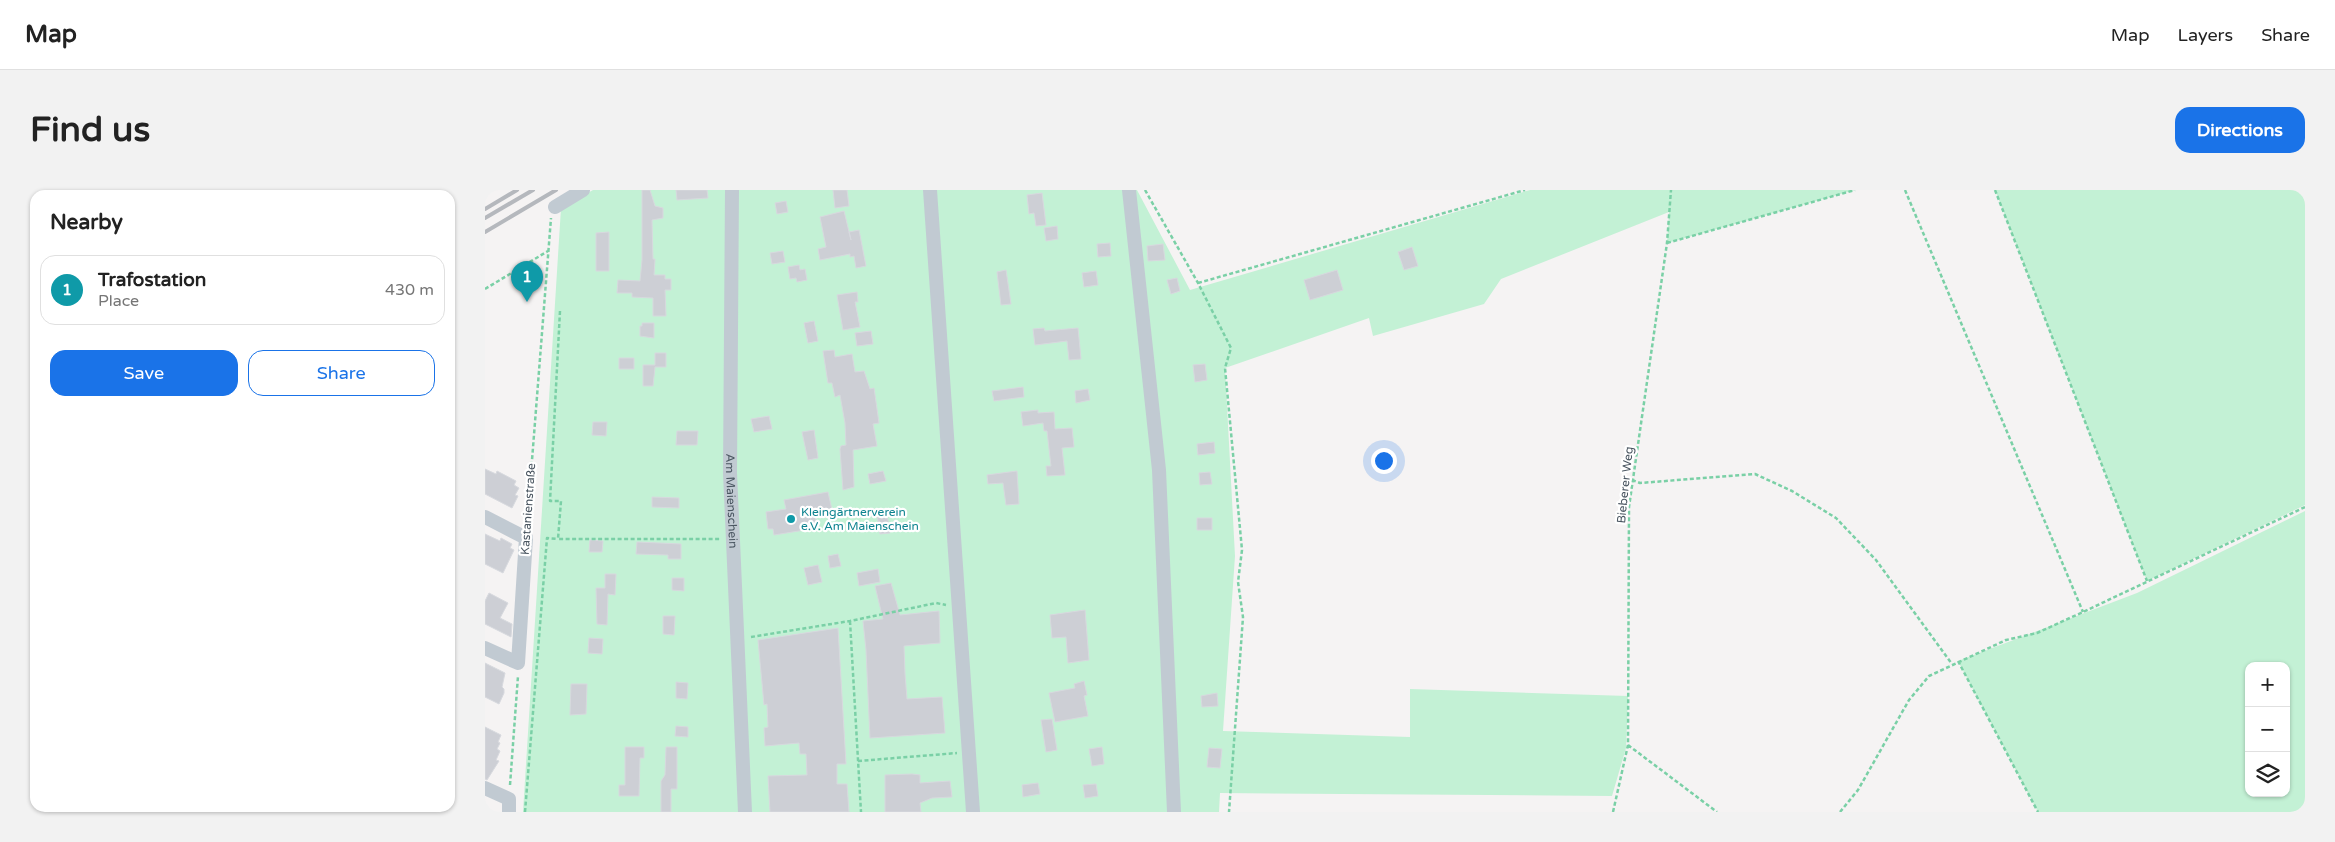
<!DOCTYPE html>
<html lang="en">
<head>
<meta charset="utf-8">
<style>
  :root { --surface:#fff; --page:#f2f2f2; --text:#222; --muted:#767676; --line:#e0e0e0; --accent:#1a73e8 }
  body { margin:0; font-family:"Varela Round",sans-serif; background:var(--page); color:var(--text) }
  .controls { position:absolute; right:15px; bottom:15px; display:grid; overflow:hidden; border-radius:10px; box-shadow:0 1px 4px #0004 }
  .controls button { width:45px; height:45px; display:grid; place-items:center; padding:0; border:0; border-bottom:1px solid var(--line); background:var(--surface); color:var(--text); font:25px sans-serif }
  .you { position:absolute; left:898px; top:270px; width:18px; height:18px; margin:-12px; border:4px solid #fff; border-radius:50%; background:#1a73e8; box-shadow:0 0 0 8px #1a73e833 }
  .badge { display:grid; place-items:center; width:32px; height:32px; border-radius:50%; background:var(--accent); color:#fff; font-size:16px; font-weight:700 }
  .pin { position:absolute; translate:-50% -41px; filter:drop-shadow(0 1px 2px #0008) }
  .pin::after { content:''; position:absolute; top:26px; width:18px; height:15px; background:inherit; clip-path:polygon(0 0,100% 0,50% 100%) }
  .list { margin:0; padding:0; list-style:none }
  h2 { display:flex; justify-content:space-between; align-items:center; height:65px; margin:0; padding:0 20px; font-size:21px }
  h2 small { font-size:16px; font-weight:400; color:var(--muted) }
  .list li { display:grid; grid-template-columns:32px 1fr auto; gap:15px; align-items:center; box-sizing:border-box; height:70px; margin:0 10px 10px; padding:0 10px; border:1px solid var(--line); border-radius:15px }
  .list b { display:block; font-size:19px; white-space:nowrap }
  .list p { margin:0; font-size:16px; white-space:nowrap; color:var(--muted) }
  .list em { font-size:16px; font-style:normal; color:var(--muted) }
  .actions { display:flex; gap:10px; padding:15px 20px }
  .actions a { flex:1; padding:11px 0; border:1px solid var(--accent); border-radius:15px; text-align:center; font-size:18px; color:var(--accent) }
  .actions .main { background:var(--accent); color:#fff }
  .icon { flex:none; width:28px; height:28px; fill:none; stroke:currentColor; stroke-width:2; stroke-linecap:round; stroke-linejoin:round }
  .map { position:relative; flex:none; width:1820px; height:622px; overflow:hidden; border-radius:15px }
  header { display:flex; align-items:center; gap:30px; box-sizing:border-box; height:70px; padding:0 25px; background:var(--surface); border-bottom:1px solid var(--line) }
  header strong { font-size:24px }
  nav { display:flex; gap:28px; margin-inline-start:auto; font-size:18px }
  .intro { display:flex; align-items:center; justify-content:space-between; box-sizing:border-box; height:120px; padding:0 30px }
  h1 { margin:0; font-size:35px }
  .button { padding:12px 22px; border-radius:15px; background:var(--accent); color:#fff; font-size:18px; font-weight:700 }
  main { display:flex; gap:30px; padding:0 30px }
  aside { flex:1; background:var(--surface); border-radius:15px; box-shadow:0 1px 4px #0004 }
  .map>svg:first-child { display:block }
</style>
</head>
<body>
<header>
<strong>Map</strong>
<nav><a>Map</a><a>Layers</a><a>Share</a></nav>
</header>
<div class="intro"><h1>Find us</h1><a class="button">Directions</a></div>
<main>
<aside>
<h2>Nearby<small></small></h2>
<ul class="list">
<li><span class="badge" style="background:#0f9aa8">1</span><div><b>Trafostation</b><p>Place</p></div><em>430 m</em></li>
</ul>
<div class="actions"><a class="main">Save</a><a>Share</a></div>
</aside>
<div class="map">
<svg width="1820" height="622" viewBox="0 0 1820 622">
  <rect width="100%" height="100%" fill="#f5f3f3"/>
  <path fill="#c3f1d5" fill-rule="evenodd" d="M 108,0 L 652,0 L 705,100 L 1045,0 L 1370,0 L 1182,53 L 1184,22 L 1016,89 L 999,114 L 888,146 L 884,128 L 740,178 L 750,366 L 738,541 L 925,547 L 925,499 L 1143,506 L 1141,558 L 1127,606 L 735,603 L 734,622 L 38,622 L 76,18 Z
    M 1510,0 L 1820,0 L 1820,315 L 1662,391 Z
    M 1820,321 L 1820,622 L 1553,622 L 1473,471 L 1652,403 ZM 1764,476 L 1801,476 L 1801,603 L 1764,603 Z"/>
  <path fill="#cdcfd5" stroke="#d7d9de" d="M 157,0 L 165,0 L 170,16 L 178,18 L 178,28 L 167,30 L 168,69 L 170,69 L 169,85 L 180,85 L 180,89 L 186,89 L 186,100 L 180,100 L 181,126 L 168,126 L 168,108 L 147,107 L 147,103 L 132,103 L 133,90 L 155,91 L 157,70 Z
    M 191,0 L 222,0 L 223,8 L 192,10 Z
    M 348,0 L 362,0 L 364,16 L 350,18 Z
    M 557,3 L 561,35 L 551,36 L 549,23 L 544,24 L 542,5 Z
    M 301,11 L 303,22 L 292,24 L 290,13 Z
    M 359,21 L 366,50 L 364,42 L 374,40 L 381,76 L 371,78 L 369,66 L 365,67 L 365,64 L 335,70 L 333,59 L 341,57 L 335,27 Z
    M 572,36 L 573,49 L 561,51 L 559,38 Z
    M 124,42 L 124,81 L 111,81 L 111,43 Z
    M 625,53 L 626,66 L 613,67 L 612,54 Z
    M 678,54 L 680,70 L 663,71 L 662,56 Z
    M 927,57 L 933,76 L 919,80 L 913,62 Z
    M 298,61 L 300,72 L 287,74 L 285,63 Z
    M 314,75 L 315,80 L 320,79 L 322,90 L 312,92 L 311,88 L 305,89 L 303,77 Z
    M 521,80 L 526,114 L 516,115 L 512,82 Z
    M 852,80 L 858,100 L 825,110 L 819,90 Z
    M 611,81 L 613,95 L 599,97 L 597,83 Z
    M 692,88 L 695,101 L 686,104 L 682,90 Z
    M 372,102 L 373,112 L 370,112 L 375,137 L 358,140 L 352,105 Z
    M 329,131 L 333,151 L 323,153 L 319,133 Z
    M 157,133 L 169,133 L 169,148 L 155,146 L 155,136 L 157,136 Z
    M 559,138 L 560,141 L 593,138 L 596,169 L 584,170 L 582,151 L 550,155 L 548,139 Z
    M 386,141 L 388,154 L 372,156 L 370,143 Z
    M 349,160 L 350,167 L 367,164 L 370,182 L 379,181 L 385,199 L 389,198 L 394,233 L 388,234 L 392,256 L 368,260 L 369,297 L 358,300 L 355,259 L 356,256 L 361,255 L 360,233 L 355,205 L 350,207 L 347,193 L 343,193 L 338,161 Z
    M 170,163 L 181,163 L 181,177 L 170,177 L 168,196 L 158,196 L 158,175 L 170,175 Z
    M 134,168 L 149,168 L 149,179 L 134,179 Z
    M 720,174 L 722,190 L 710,192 L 708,175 Z
    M 538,197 L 539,207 L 509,211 L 507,201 Z
    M 603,199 L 605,210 L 591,213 L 590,201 Z
    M 553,220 L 553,223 L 569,222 L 570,239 L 587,238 L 589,257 L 577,258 L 580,285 L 562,286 L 561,276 L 566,276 L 562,241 L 559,241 L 558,233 L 538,236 L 536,222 Z
    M 284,226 L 287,239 L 269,242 L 266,229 Z
    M 108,232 L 122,232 L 121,246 L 107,245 Z
    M 329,240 L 333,268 L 323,270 L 317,242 Z
    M 192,241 L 213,241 L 212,255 L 191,255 Z
    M 729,252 L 730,263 L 713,265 L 712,254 Z
    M 0,279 L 11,284 L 12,281 L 31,291 L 29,295 L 34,298 L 30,305 L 33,306 L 27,318 L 0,304 Z
    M 398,281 L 401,291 L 385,294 L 383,284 Z
    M 532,281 L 534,314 L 521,315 L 518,293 L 503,294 L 502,285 Z
    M 725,282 L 727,294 L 715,295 L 714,283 Z
    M 343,302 L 347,320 L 330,323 L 332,338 L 289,345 L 288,339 L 283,339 L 281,322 L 301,319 L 299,310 Z
    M 167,307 L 194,308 L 194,318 L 167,317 Z
    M 402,324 L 405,343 L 395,344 L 392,325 Z
    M 712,328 L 727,328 L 727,340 L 712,340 Z
    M 0,344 L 15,351 L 16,348 L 27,354 L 25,358 L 29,360 L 18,383 L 0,374 Z
    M 105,350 L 118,351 L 117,362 L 104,362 Z
    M 152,352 L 196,354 L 196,369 L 183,369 L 183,365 L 151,364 Z
    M 353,364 L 356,376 L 345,378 L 343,366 Z
    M 333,375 L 337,392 L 323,395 L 319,378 Z
    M 393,379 L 395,392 L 374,396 L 372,383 Z
    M 120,384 L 131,384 L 130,405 L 123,404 L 122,435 L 112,434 L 111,398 L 120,398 Z
    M 187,388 L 199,388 L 199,401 L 187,400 Z
    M 406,393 L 415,425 L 454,421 L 455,453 L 419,456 L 420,484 L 422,509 L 457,507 L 460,543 L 385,548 L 381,460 L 378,431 L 398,429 L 390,396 Z
    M 4,403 L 23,413 L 15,428 L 27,434 L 26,447 L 0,434 L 0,411 Z
    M 600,420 L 604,470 L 583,473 L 581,447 L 567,448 L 565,425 Z
    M 178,426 L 190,426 L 189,445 L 178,444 Z
    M 353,438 L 361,574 L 352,574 L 352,594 L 362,594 L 364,622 L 285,622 L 283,586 L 322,585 L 321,564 L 315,564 L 314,553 L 280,556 L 279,538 L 283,537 L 282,514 L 279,515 L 273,450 Z
    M 104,448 L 118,449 L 117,464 L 103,463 Z
    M 0,473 L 20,483 L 17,497 L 19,499 L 19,503 L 14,514 L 0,507 Z
    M 599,491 L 602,505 L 599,506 L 603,526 L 570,532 L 564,503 L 590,498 L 589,494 Z
    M 191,492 L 203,493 L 202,509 L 191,508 Z
    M 86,494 L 102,494 L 101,524 L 85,525 Z
    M 732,503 L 733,516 L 717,517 L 716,506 Z
    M 567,529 L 572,560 L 561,562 L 556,530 Z
    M 191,536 L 203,537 L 203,547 L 190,546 Z
    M 0,537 L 16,545 L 13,552 L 15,553 L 12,559 L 15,561 L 11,570 L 14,571 L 2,590 L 0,589 Z
    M 140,557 L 159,557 L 159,568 L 155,568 L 154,606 L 134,606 L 134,595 L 140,595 Z
    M 181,557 L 192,557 L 192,599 L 186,599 L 186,622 L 176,622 L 176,591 L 180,585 Z
    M 617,557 L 619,574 L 607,576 L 604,559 Z
    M 724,558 L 737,559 L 735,578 L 722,577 Z
    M 427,584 L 435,585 L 435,593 L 465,591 L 467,607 L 447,608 L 435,613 L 436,622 L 400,622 L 400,585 Z
    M 553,593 L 555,604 L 538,607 L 537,595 Z
    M 611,594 L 613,606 L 600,608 L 598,595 Z"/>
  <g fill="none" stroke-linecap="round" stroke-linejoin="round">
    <path stroke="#7ad0a6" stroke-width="2.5" stroke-dasharray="4 2.5" stroke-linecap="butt" d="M 660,0 L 713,93 L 746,158 L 740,178 L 757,360 L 753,392 L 758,427 L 744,622
      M 1420,0 L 1598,422
      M 1510,0 L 1662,391
      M 1182,53 L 1370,0
      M 713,93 L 1040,0
      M 0,99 L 63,61
      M 75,121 L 65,311 L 76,311 L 73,349 L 235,349
      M 1147,290 L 1155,293 L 1270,284 L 1307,301 L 1351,328 L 1391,370 L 1467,474
      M 42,334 L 66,28
      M 365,431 L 376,622
      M 266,447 L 365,431 L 451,413 L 461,415
      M 1473,471 L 1553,622
      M 1143,555 L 1232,622
      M 373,571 L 472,563
      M 25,595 L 33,486
      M 40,622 L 62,348 L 73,349
      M 1128,622 L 1143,555 L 1144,317 L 1182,53 L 1186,0
      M 1355,622 L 1373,600 L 1424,510 L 1444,486 L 1521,450 L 1552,443 L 1598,422 L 1820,317"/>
    <g stroke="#c1cad2" stroke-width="14">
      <path id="s1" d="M 247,0 L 245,283 L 260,622"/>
      <path d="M 445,0 L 488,622"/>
      <path d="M 644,0 L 674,280 L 689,622"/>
      <path d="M 70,17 L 98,0"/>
      <path d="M 0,327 L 41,348 L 33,473 L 0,458"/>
      <path d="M 0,598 L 24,609 L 24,622"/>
    </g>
    <path stroke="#b5b8bd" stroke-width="4" d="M 0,19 L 32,0
      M 0,28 L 48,0
      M 0,42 L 71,0"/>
  </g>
  <circle fill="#0f9aa8" stroke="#fff" stroke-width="2" cx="306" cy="329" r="5"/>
  <g text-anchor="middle" stroke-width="4.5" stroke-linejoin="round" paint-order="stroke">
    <g font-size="12" fill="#4a5661" stroke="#fff">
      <text transform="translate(1140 295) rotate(-84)" y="4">Bieberer Weg</text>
      <text dy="4" stroke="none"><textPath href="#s1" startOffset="311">Am Maienschein</textPath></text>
      <text transform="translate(43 319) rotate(-86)" y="4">Kastanienstraße</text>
    </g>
    <g font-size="12" fill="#0d838f" stroke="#fff" text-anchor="start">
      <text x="316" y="326">Kleingärtnerverein<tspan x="316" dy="14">e.V. Am Maienschein</tspan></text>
    </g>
  </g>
</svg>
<div class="controls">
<button>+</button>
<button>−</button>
<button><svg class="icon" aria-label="layers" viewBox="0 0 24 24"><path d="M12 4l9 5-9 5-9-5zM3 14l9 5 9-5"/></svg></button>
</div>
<div class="you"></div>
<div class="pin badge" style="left:42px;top:112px;background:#0f9aa8">1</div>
</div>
</main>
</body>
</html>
